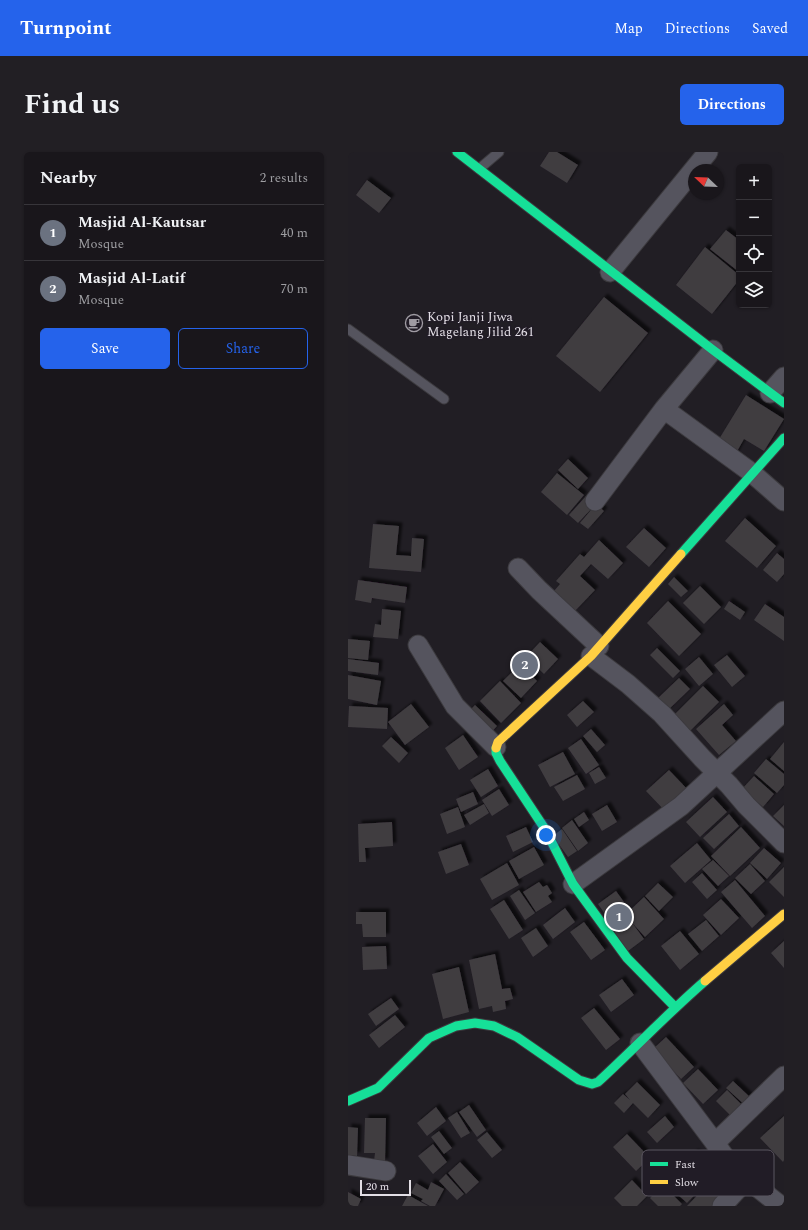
<!DOCTYPE html>
<html lang="en">
<head>
<meta charset="utf-8">
<style>
  :root { --surface:#19161b; --page:#221f24; --text:#f1f3f6; --muted:#9f9fa3; --line:#37353a; --accent:#2563eb }
  body { margin:0; font-family:Spectral,serif; background:var(--page); color:var(--text) }
  .controls { position:absolute; right:12px; top:12px; display:grid; overflow:hidden; border-radius:6px; box-shadow:0 1px 3px #0004 }
  .controls button { width:36px; height:36px; display:grid; place-items:center; padding:0; border:0; border-bottom:1px solid var(--line); background:var(--surface); color:var(--text); font:20px sans-serif }
  .compass { position:absolute; left:340px; top:12px; width:36px; height:36px; border-radius:50%; background:var(--surface); box-shadow:0 1px 3px #0004; rotate:293deg }
  .scale { position:absolute; left:12px; bottom:10px; width:51px; box-sizing:border-box; padding-left:4px; border:2px solid #e3dfe6; border-top:0; font-size:11px; line-height:14px; white-space:nowrap; color:#e3dfe6; -webkit-text-stroke:3px #211c26; paint-order:stroke }
  .you { position:absolute; left:198px; top:683px; width:14px; height:14px; margin:-10px; border:3px solid #fff; border-radius:50%; background:#1a73e8; box-shadow:0 0 0 6px #1a73e833 }
  .badge { display:grid; place-items:center; width:26px; height:26px; border-radius:50%; background:var(--accent); color:#fff; font-size:13px; font-weight:700 }
  .pin { position:absolute; translate:-50% -50%; border:2px solid #fff; box-shadow:0 1px 4px #0006 }
  .list { margin:0; padding:0; list-style:none }
  h2 { display:flex; justify-content:space-between; align-items:center; height:52px; margin:0; padding:0 16px; font-size:17px }
  h2 small { font-size:13px; font-weight:400; color:var(--muted) }
  .list li { display:grid; grid-template-columns:26px 1fr auto; gap:12px; align-items:center; box-sizing:border-box; height:56px; padding:0 16px; border-top:1px solid var(--line) }
  .list b { display:block; font-size:15px; white-space:nowrap }
  .list p { margin:0; font-size:13px; white-space:nowrap; color:var(--muted) }
  .list em { font-size:13px; font-style:normal; color:var(--muted) }
  .actions { display:flex; gap:8px; padding:12px 16px }
  .actions a { flex:1; padding:9px 0; border:1px solid var(--accent); border-radius:6px; text-align:center; font-size:14px; color:var(--accent) }
  .actions .main { background:var(--accent); color:#fff }
  .icon { flex:none; width:22px; height:22px; fill:none; stroke:currentColor; stroke-width:2; stroke-linecap:round; stroke-linejoin:round }
  .map { position:relative; flex:none; width:436px; height:1054px; overflow:hidden; border-radius:6px }
  header { display:flex; align-items:center; gap:24px; box-sizing:border-box; height:56px; padding:0 20px; background:var(--accent); color:#fff }
  header strong { font-size:19px }
  nav { display:flex; gap:22px; margin-inline-start:auto; font-size:14px }
  .intro { display:flex; align-items:center; justify-content:space-between; box-sizing:border-box; height:96px; padding:0 24px }
  h1 { margin:0; font-size:28px }
  .button { padding:10px 18px; border-radius:6px; background:var(--accent); color:#fff; font-size:14px; font-weight:700 }
  main { display:flex; gap:24px; padding:0 24px }
  aside { flex:1; background:var(--surface); border-radius:6px; box-shadow:0 1px 3px #0004 }
  .map>svg:first-child { display:block }
</style>
</head>
<body>
<header>
<strong>Turnpoint</strong>
<nav><a>Map</a><a>Directions</a><a>Saved</a></nav>
</header>
<div class="intro"><h1>Find us</h1><a class="button">Directions</a></div>
<main>
<aside>
<h2>Nearby<small>2 results</small></h2>
<ul class="list">
<li><span class="badge" style="background:#6b7280">1</span><div><b>Masjid Al-Kautsar</b><p>Mosque</p></div><em>40 m</em></li>
<li><span class="badge" style="background:#6b7280">2</span><div><b>Masjid Al-Latif</b><p>Mosque</p></div><em>70 m</em></li>
</ul>
<div class="actions"><a class="main">Save</a><a>Share</a></div>
</aside>
<div class="map">
<svg width="436" height="1054" viewBox="0 0 436 1054">
  <defs>
    <filter id="shadow"><feDropShadow dx="3.5" dy="-3.5" stdDeviation="1" flood-color="#0009"/></filter>
  </defs>
  <rect width="100%" height="100%" fill="#211e24"/>
  <path fill="#403c41" filter="url(#shadow)" d="M 201,0 L 209,0 L 230,13 L 219,31 L 192,14 Z
    M 19,28 L 43,46 L 31,61 L 8,43 Z
    M 378,78 L 391,88 L 391,120 L 362,97 Z
    M 357,95 L 391,123 L 391,128 L 364,162 L 328,133 Z
    M 256,145 L 300,181 L 252,240 L 208,204 Z
    M 398,243 L 436,267 L 416,299 L 396,287 L 387,303 L 368,292 Z
    M 220,307 L 240,326 L 230,337 L 210,318 Z
    M 209,321 L 236,343 L 219,363 L 193,340 Z
    M 238,344 L 247,353 L 230,371 L 221,363 Z
    M 248,352 L 256,359 L 240,377 L 232,371 Z
    M 397,366 L 428,394 L 409,416 L 377,389 Z
    M 25,372 L 51,374 L 48,403 L 63,404 L 64,386 L 76,387 L 73,420 L 21,416 Z
    M 296,376 L 318,396 L 301,415 L 278,395 Z
    M 251,388 L 275,411 L 260,427 L 243,412 L 232,424 L 247,438 L 227,459 L 206,439 L 212,432 L 208,429 L 232,402 L 236,405 Z
    M 429,401 L 436,407 L 436,422 L 429,430 L 415,418 Z
    M 326,425 L 340,439 L 333,445 L 320,432 Z
    M 10,428 L 59,435 L 57,451 L 24,446 L 23,451 L 7,448 Z
    M 352,434 L 373,455 L 356,472 L 335,451 Z
    M 320,449 L 353,482 L 331,504 L 299,471 Z
    M 381,449 L 397,460 L 392,468 L 376,457 Z
    M 417,452 L 436,465 L 436,489 L 406,468 Z
    M 34,457 L 53,459 L 50,487 L 25,485 L 27,472 L 33,473 Z
    M 0,487 L 22,489 L 20,508 L 0,506 Z
    M 192,490 L 210,507 L 196,522 L 178,505 Z
    M 309,496 L 332,519 L 325,526 L 302,503 Z
    M 379,503 L 397,524 L 384,535 L 366,513 Z
    M 351,505 L 365,522 L 351,534 L 337,517 Z
    M 0,507 L 31,511 L 30,523 L 0,519 Z
    M 172,512 L 189,529 L 173,546 L 155,529 Z
    M 0,523 L 33,529 L 29,553 L 0,547 Z
    M 331,526 L 342,537 L 319,559 L 308,548 Z
    M 152,529 L 173,551 L 153,571 L 132,549 Z
    M 355,534 L 371,550 L 342,579 L 326,563 Z
    M 235,549 L 246,560 L 229,575 L 219,563 Z
    M 63,552 L 81,575 L 57,593 L 40,570 Z
    M 376,552 L 385,563 L 374,573 L 388,589 L 371,603 L 348,577 Z
    M 127,553 L 149,574 L 140,584 L 118,562 Z
    M 1,554 L 40,556 L 39,577 L 0,575 Z
    M 243,577 L 257,593 L 249,600 L 235,584 Z
    M 115,583 L 130,605 L 111,618 L 97,596 Z
    M 43,585 L 60,601 L 51,611 L 34,594 Z
    M 233,587 L 251,613 L 238,622 L 220,596 Z
    M 436,590 L 436,619 L 422,607 Z
    M 215,600 L 227,622 L 202,635 L 190,613 Z
    M 418,607 L 436,622 L 436,633 L 429,641 L 406,621 Z
    M 251,615 L 258,626 L 247,632 L 241,621 Z
    M 140,617 L 150,634 L 133,645 L 122,628 Z
    M 321,618 L 341,639 L 318,660 L 298,639 Z
    M 229,623 L 237,637 L 215,649 L 206,635 Z
    M 406,624 L 426,642 L 415,655 L 394,637 Z
    M 151,637 L 161,653 L 144,664 L 134,648 Z
    M 125,640 L 130,652 L 113,660 L 108,647 Z
    M 365,645 L 379,660 L 352,685 L 338,670 Z
    M 136,652 L 141,661 L 122,673 L 116,663 Z
    M 259,653 L 269,670 L 254,679 L 244,662 Z
    M 436,653 L 436,674 L 425,664 Z
    M 110,655 L 117,675 L 99,682 L 92,662 Z
    M 236,660 L 241,668 L 231,675 L 226,667 Z
    M 381,662 L 391,674 L 366,697 L 355,686 Z
    M 224,668 L 240,691 L 230,699 L 214,676 Z
    M 44,670 L 45,694 L 17,696 L 18,710 L 11,710 L 10,672 Z
    M 178,675 L 185,690 L 165,700 L 158,684 Z
    M 393,675 L 412,696 L 382,724 L 363,704 Z
    M 214,677 L 229,699 L 220,705 L 205,684 Z
    M 349,691 L 363,708 L 337,731 L 322,714 Z
    M 113,692 L 121,713 L 98,722 L 90,700 Z
    M 186,695 L 196,713 L 171,727 L 161,709 Z
    M 416,696 L 433,711 L 419,727 L 402,711 Z
    M 365,708 L 381,724 L 370,734 L 354,717 Z
    M 159,711 L 171,733 L 144,748 L 132,727 Z
    M 402,712 L 417,729 L 403,742 L 387,726 Z
    M 436,715 L 436,745 L 421,730 Z
    M 354,721 L 369,738 L 359,747 L 344,730 Z
    M 387,728 L 417,764 L 404,776 L 373,740 Z
    M 191,730 L 195,735 L 199,733 L 204,741 L 200,744 L 204,750 L 188,760 L 175,740 Z
    M 310,731 L 325,745 L 311,759 L 297,744 Z
    M 171,738 L 187,761 L 177,768 L 162,744 Z
    M 268,739 L 276,750 L 257,762 L 250,752 Z
    M 296,745 L 316,767 L 297,785 L 277,763 Z
    M 373,747 L 391,766 L 373,783 L 355,763 Z
    M 156,748 L 175,778 L 161,787 L 142,757 Z
    M 217,756 L 227,770 L 205,787 L 195,773 Z
    M 8,760 L 38,760 L 38,785 L 15,785 L 14,772 L 8,772 Z
    M 282,768 L 296,787 L 280,799 L 266,781 Z
    M 358,768 L 371,784 L 354,799 L 340,782 Z
    M 236,770 L 257,798 L 243,808 L 222,780 Z
    M 188,776 L 200,794 L 185,805 L 173,786 Z
    M 332,779 L 351,802 L 332,818 L 313,794 Z
    M 436,789 L 436,816 L 423,801 Z
    M 38,794 L 39,817 L 15,818 L 14,795 Z
    M 147,802 L 154,837 L 162,836 L 165,847 L 157,849 L 158,857 L 145,860 L 144,854 L 131,857 L 121,808 Z
    M 111,815 L 121,860 L 95,867 L 84,822 Z
    M 274,827 L 286,843 L 263,860 L 251,843 Z
    M 43,846 L 51,857 L 28,874 L 20,862 Z
    M 246,856 L 272,887 L 258,898 L 233,866 Z
    M 47,863 L 57,875 L 31,896 L 21,883 Z
    M 318,885 L 346,915 L 333,927 L 305,897 Z
    M 350,917 L 370,938 L 355,952 L 335,931 Z
    M 385,929 L 405,948 L 399,955 L 378,936 Z
    M 289,930 L 312,953 L 300,966 L 285,951 L 276,961 L 266,951 L 275,942 L 282,948 L 277,942 Z
    M 379,938 L 399,958 L 388,969 L 368,949 Z
    M 121,953 L 138,978 L 129,985 L 111,960 Z
    M 88,955 L 98,969 L 79,984 L 69,971 Z
    M 109,960 L 122,981 L 113,986 L 100,966 Z
    M 317,964 L 326,975 L 309,991 L 299,980 Z
    M 436,964 L 436,1008 L 435,1010 L 412,986 Z
    M 17,966 L 38,966 L 37,1010 L 26,1009 L 27,1001 L 16,1001 Z
    M 0,975 L 10,976 L 9,1004 L 0,1003 Z
    M 91,979 L 104,996 L 96,1002 L 83,985 Z
    M 139,980 L 154,998 L 144,1006 L 129,988 Z
    M 279,982 L 302,1006 L 288,1019 L 265,995 Z
    M 85,992 L 99,1010 L 85,1022 L 70,1004 Z
    M 347,1000 L 357,1010 L 325,1043 L 334,1052 L 332,1054 L 310,1054 L 302,1046 Z
    M 112,1010 L 131,1030 L 118,1042 L 100,1021 Z
    M 351,1017 L 362,1027 L 339,1051 L 328,1041 Z
    M 98,1022 L 116,1042 L 109,1048 L 91,1029 Z
    M 284,1028 L 299,1044 L 289,1054 L 274,1054 L 266,1046 Z
    M 83,1030 L 96,1037 L 87,1054 L 82,1054 L 73,1049 L 75,1047 L 63,1041 L 68,1031 L 80,1038 Z
    M 362,1030 L 377,1045 L 368,1054 L 339,1054 Z
    M 0,1040 L 13,1047 L 10,1054 L 0,1054 Z
    M 60,1043 L 80,1054 L 54,1054 Z"/>
  <g fill="none" stroke-linecap="round" stroke-linejoin="round">
    <g stroke="#3c3a3e" stroke-width="11">
      <path id="lane" d="M 131,17 L 151,0
        M 0,177 L 96,247"/>
    </g>
    <g stroke="#3c3a3e" stroke-width="21">
      <path id="street" d="M 262,120 L 360,0
        M 422,241 L 436,225
        M 316,257 L 404,321 L 436,349
        M 247,349 L 316,257 L 365,198
        M 170,416 L 191,438 L 251,494
        M 70,493 L 107,554 L 148,595
        M 243,504 L 280,532 L 314,562 L 354,606 L 381,633 L 398,653 L 436,691
        M 225,732 L 333,654 L 436,559
        M 292,891 L 367,991 L 436,924
        M 367,991 L 383,1014 L 399,1027
        M 0,1013 L 38,1019
        M 374,1054 L 399,1027 L 433,1054"/>
    </g>
    <g stroke="#3c3a3e" stroke-width="11">
      <path id="fast" d="M 109,0 L 365,198 L 436,251
        M 333,402 L 436,286
        M 148,596 L 148,601 L 152,609 L 197,677 L 225,732 L 279,806 L 327,855
        M 0,949 L 30,936 L 81,886 L 108,874 L 127,871 L 146,874 L 169,885 L 231,928 L 244,932 L 250,930 C 286,897 320,861 357,829"/>
    </g>
    <g stroke="#3c3a3e" stroke-width="11">
      <path id="slow" d="M 148,596 L 150,590 L 243,504 L 333,402
        M 357,829 L 436,762"/>
    </g>
    <use href="#lane" stroke="#55545e" stroke-width="9"/>
    <use href="#street" stroke="#55545e" stroke-width="19"/>
    <use href="#fast" stroke="#16e098" stroke-width="9"/>
    <use href="#slow" stroke="#ffcf43" stroke-width="9"/>
  </g>
  <defs>
    <g id="cafe-ring" transform="scale(0.9)"><circle r="9.5" fill="#211c26" stroke="#9f9ba2" stroke-width="1.5"/><path d="M-5.5-4.5H6V0H3Q3 3.5 0 3.5H-2.5Q-5.5 3.5-5.5 0ZM3-3.2v2h1.7v-2ZM-6 4.5H4V6H-6Z" fill="#9f9ba2"/></g>
  </defs>
  <g fill-rule="evenodd">
    <use href="#cafe-ring" x="66" y="171"/>
  </g>
  <g text-anchor="middle" stroke-width="3" stroke-linejoin="round" paint-order="stroke">
    <g font-size="13" fill="#e3dfe6" stroke="#211c26" text-anchor="start">
      <text x="79" y="169">Kopi Janji Jiwa<tspan x="79" dy="15">Magelang Jilid 261</tspan></text>
    </g>
  </g>
  <rect x="294" y="998" width="132" height="46" rx="6" fill="#211c26" stroke="#5b5660" stroke-width="1"/>
  <rect x="302" y="1010" width="18" height="4" fill="#16e098"/>
  <rect x="302" y="1028" width="18" height="4" fill="#ffcf43"/>
  <g font-size="11" fill="#e3dfe6">
    <text x="327" y="1016">Fast</text>
    <text x="327" y="1034">Slow</text>
  </g>
</svg>
<div class="controls">
<button>+</button>
<button>−</button>
<button><svg class="icon" aria-label="locate" viewBox="0 0 24 24"><circle cx="12" cy="12" r="6"/><path d="M12 2v4M12 18v4M2 12h4M18 12h4"/></svg></button>
<button><svg class="icon" aria-label="layers" viewBox="0 0 24 24"><path d="M12 4l9 5-9 5-9-5zM3 14l9 5 9-5"/></svg></button>
</div>
<svg class="compass" viewBox="-18 -18 36 36"><path d="M0-13l5 13h-10z" fill="#e53935"/><path d="M0 13l5-13h-10z" fill="#9f9fa3"/></svg>
<div class="scale">20 m</div>
<div class="you"></div>
<div class="pin badge" style="left:271px;top:765px;background:#6b7280">1</div>
<div class="pin badge" style="left:177px;top:513px;background:#6b7280">2</div>
</div>
</main>
</body>
</html>
